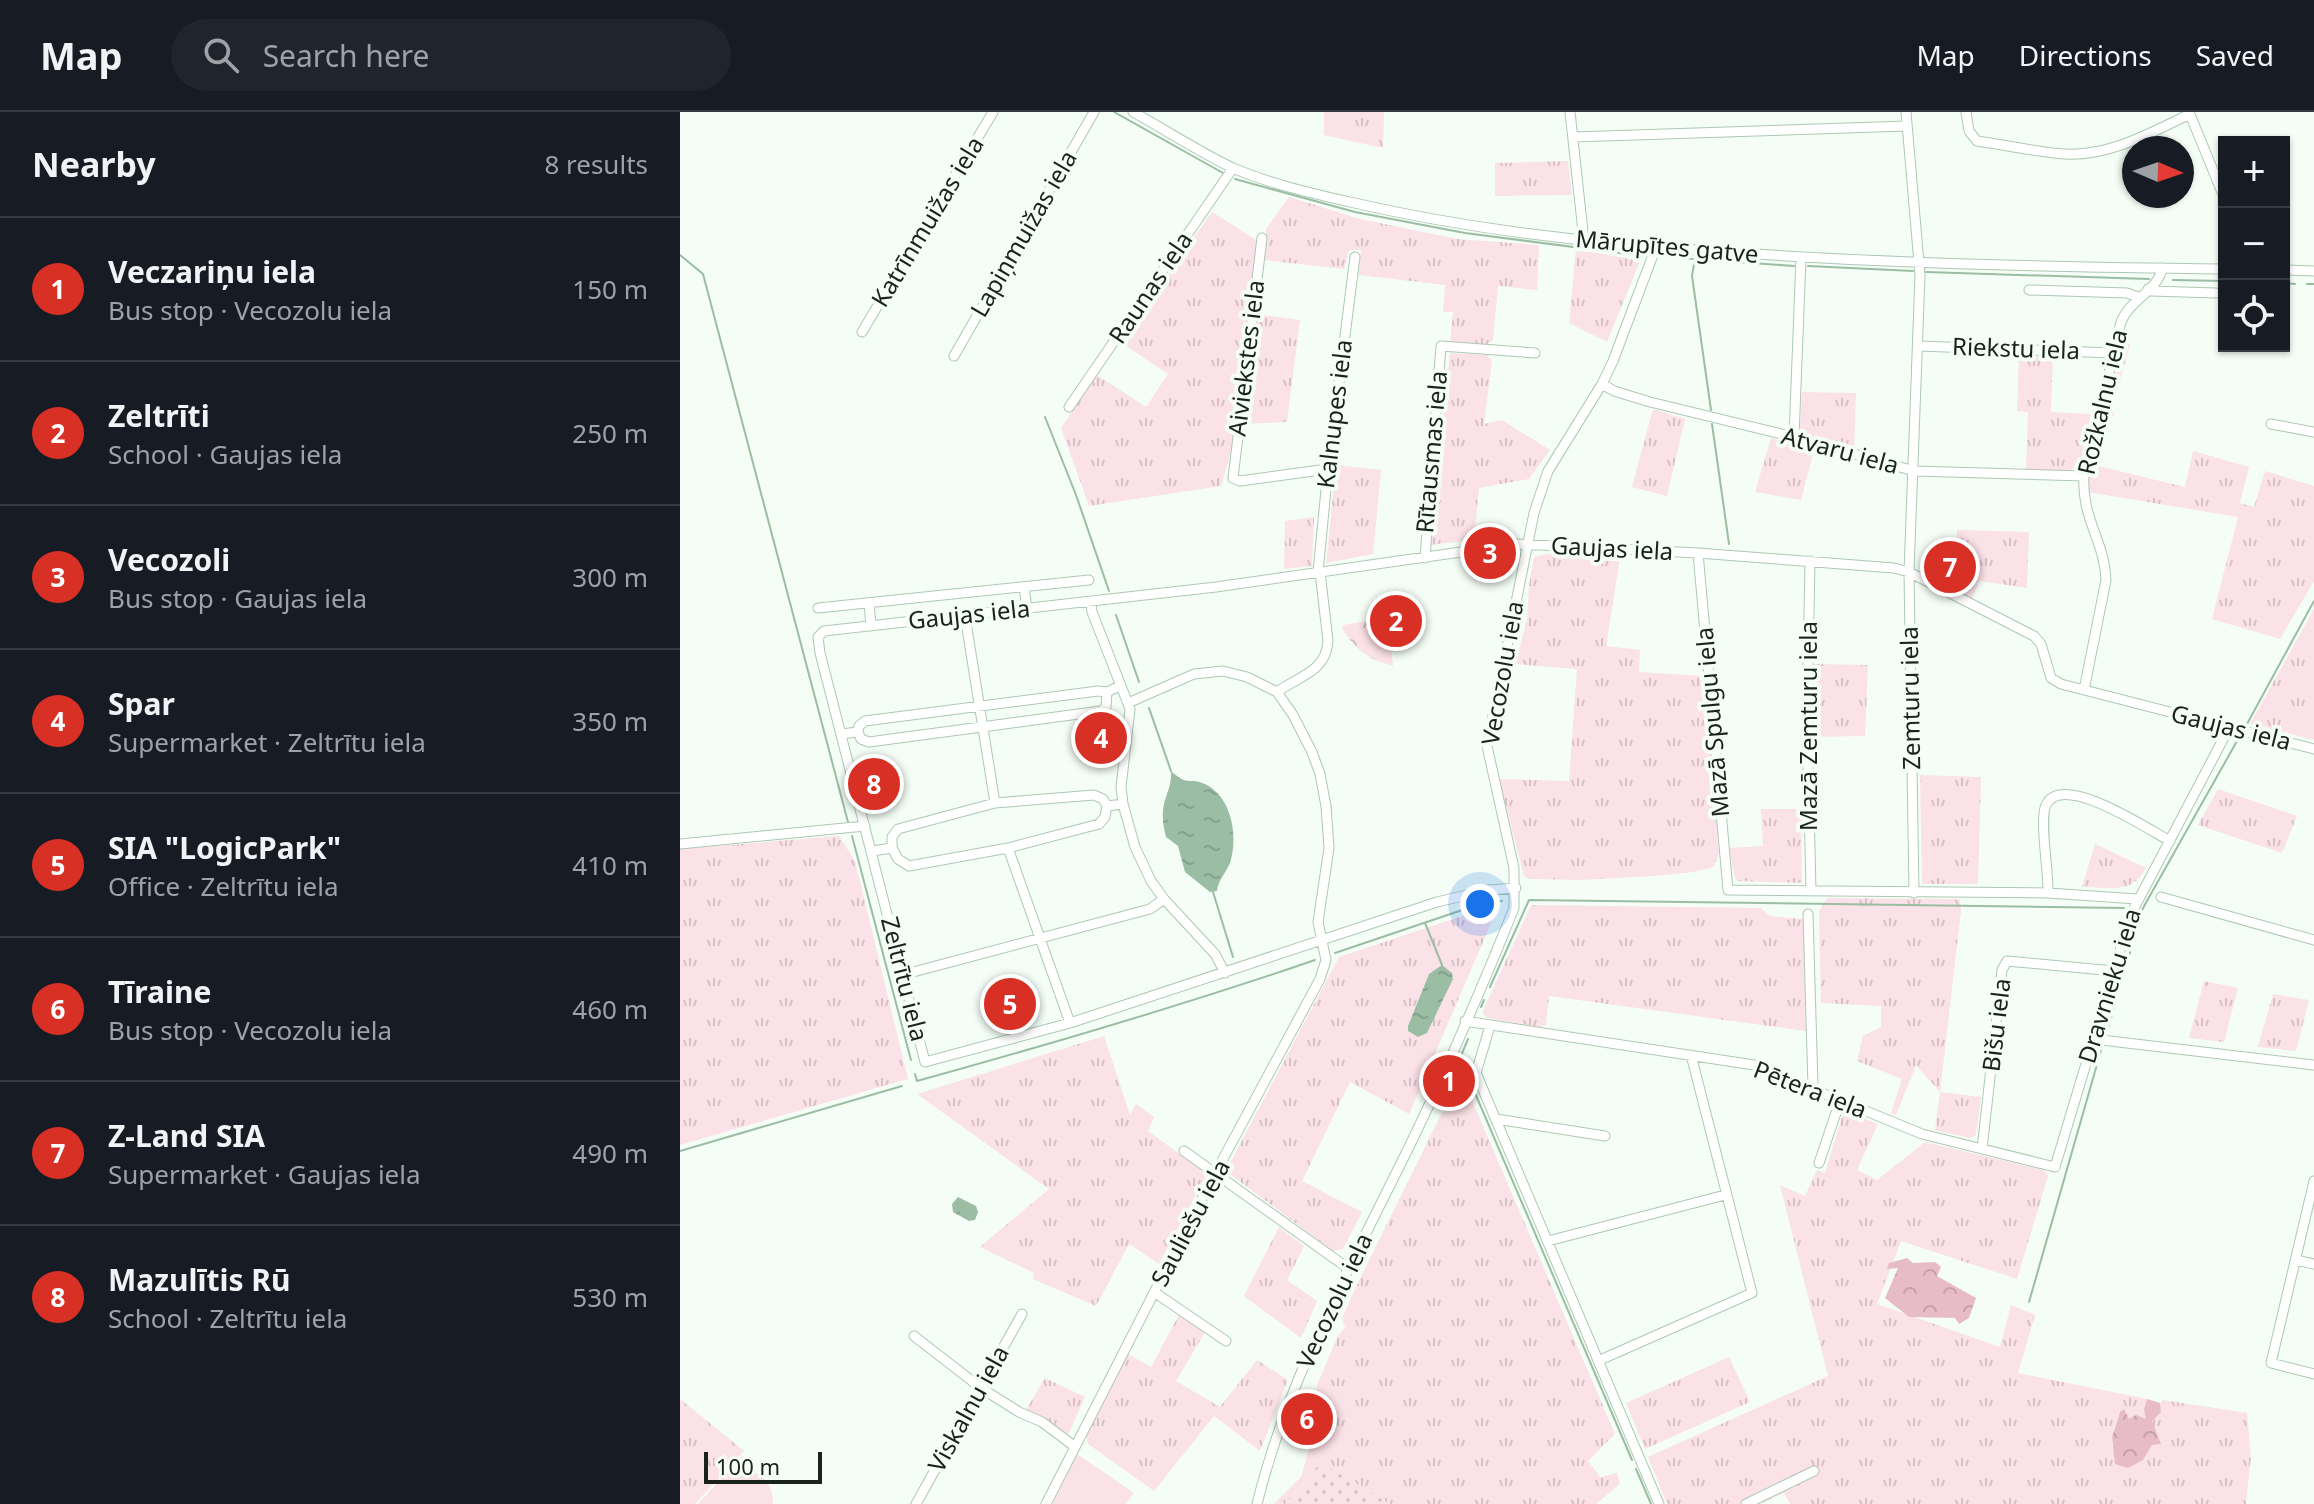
<!DOCTYPE html>
<html lang="en">
<head>
<meta charset="utf-8">
<style>
  :root { --surface:#171b24; --page:#20242c; --text:#f1f3f6; --muted:#9ea1a6; --line:#363941; --accent:#d93025 }
  body { margin:0; font-family:"Noto Sans",sans-serif; background:var(--page); color:var(--text) }
  .controls { position:absolute; right:24px; top:24px; display:grid; overflow:hidden; border-radius:0px; box-shadow:0 2px 6px #0004 }
  .controls button { width:72px; height:72px; display:grid; place-items:center; padding:0; border:0; border-bottom:2px solid var(--line); background:var(--surface); color:var(--text); font:40px sans-serif }
  .compass { position:absolute; left:1442px; top:24px; width:72px; height:72px; border-radius:50%; background:var(--surface); box-shadow:0 2px 6px #0004; rotate:92deg }
  .scale { position:absolute; left:24px; bottom:20px; width:118px; box-sizing:border-box; padding-left:8px; border:4px solid #19221b; border-top:0; font-size:22px; line-height:28px; white-space:nowrap; color:#19221b; -webkit-text-stroke:6px #f4fef6; paint-order:stroke }
  .you { position:absolute; left:800px; top:792px; width:28px; height:28px; margin:-20px; border:6px solid #fff; border-radius:50%; background:#1a73e8; box-shadow:0 0 0 12px #1a73e833 }
  .badge { display:grid; place-items:center; width:52px; height:52px; border-radius:50%; background:var(--accent); color:#fff; font-size:26px; font-weight:700 }
  .pin { position:absolute; translate:-50% -50%; border:4px solid #fff; box-shadow:0 2px 8px #0006 }
  .list { margin:0; padding:0; list-style:none }
  h2 { display:flex; justify-content:space-between; align-items:center; height:104px; margin:0; padding:0 32px; font-size:34px }
  h2 small { font-size:26px; font-weight:400; color:var(--muted) }
  .list li { display:grid; grid-template-columns:52px 1fr auto; gap:24px; align-items:center; box-sizing:border-box; height:144px; padding:0 32px; border-top:2px solid var(--line) }
  .list b { display:block; font-size:30px; white-space:nowrap }
  .list p { margin:0; font-size:26px; white-space:nowrap; color:var(--muted) }
  .list em { font-size:26px; font-style:normal; color:var(--muted) }
  .icon { flex:none; width:44px; height:44px; fill:none; stroke:currentColor; stroke-width:2; stroke-linecap:round; stroke-linejoin:round }
  .map { position:relative; flex:none; width:1634px; height:1392px; overflow:hidden }
  header { display:flex; align-items:center; gap:48px; box-sizing:border-box; height:112px; padding:0 40px; background:var(--surface); border-bottom:2px solid var(--line) }
  header strong { font-size:38px }
  nav { display:flex; gap:44px; margin-inline-start:auto; font-size:28px }
  .search { width:560px; height:72px; background:var(--page); display:flex; align-items:center; gap:20px; box-sizing:border-box; padding:0 28px; border-radius:44px; color:var(--muted); font-size:30px }
  main { display:flex }
  aside { flex:1; background:var(--surface) }
  .map>svg:first-child { display:block }
</style>
</head>
<body>
<header>
<strong>Map</strong>
<div class="search"><svg class="icon" aria-label="search" viewBox="0 0 24 24"><circle cx="10" cy="10" r="6"/><path d="M15 15l6 6"/></svg>Search here</div>
<nav><a>Map</a><a>Directions</a><a>Saved</a></nav>
</header>
<main>
<aside>
<h2>Nearby<small>8 results</small></h2>
<ul class="list">
<li><span class="badge">1</span><div><b>Veczariņu iela</b><p>Bus stop · Vecozolu iela</p></div><em>150 m</em></li>
<li><span class="badge">2</span><div><b>Zeltrīti</b><p>School · Gaujas iela</p></div><em>250 m</em></li>
<li><span class="badge">3</span><div><b>Vecozoli</b><p>Bus stop · Gaujas iela</p></div><em>300 m</em></li>
<li><span class="badge">4</span><div><b>Spar</b><p>Supermarket · Zeltrītu iela</p></div><em>350 m</em></li>
<li><span class="badge">5</span><div><b>SIA &quot;LogicPark&quot;</b><p>Office · Zeltrītu iela</p></div><em>410 m</em></li>
<li><span class="badge">6</span><div><b>Tīraine</b><p>Bus stop · Vecozolu iela</p></div><em>460 m</em></li>
<li><span class="badge">7</span><div><b>Z-Land SIA</b><p>Supermarket · Gaujas iela</p></div><em>490 m</em></li>
<li><span class="badge">8</span><div><b>Mazulītis Rū</b><p>School · Zeltrītu iela</p></div><em>530 m</em></li>
</ul>
</aside>
<div class="map">
<svg width="1634" height="1392" viewBox="0 0 1634 1392">
  <defs>
    <pattern id="grass-tufts" width="24" height="20" patternUnits="userSpaceOnUse" patternTransform="scale(2)"><rect width="24" height="20" fill="#fbe1e8"/><path d="M3 7l-1-3M5 7V3M7 7l1-3M15 17l-1-3M17 17v-4M19 17l1-3" fill="none" stroke="#d7c1c6"/></pattern>
    <pattern id="forest-crowns" width="20" height="18" patternUnits="userSpaceOnUse" patternTransform="scale(2)"><rect width="20" height="18" fill="#e8bbc8"/><path d="M2 6a3 3 0 1 1 6 0M12 15a3 3 0 1 1 6 0" fill="none" stroke="#c6a0ab"/></pattern>
    <pattern id="park-crowns" width="20" height="18" patternUnits="userSpaceOnUse" patternTransform="scale(2)"><rect width="20" height="18" fill="#fbe1e8"/><path d="M2 6a3 3 0 1 1 6 0M12 15a3 3 0 1 1 6 0" fill="none" stroke="#d7c1c6"/></pattern>
    <pattern id="garden-dots" width="8" height="8" patternUnits="userSpaceOnUse" patternTransform="scale(2)"><rect width="8" height="8" fill="#fbe1e8"/><path d="M2 2h.1M6 6h.1" fill="none" stroke="#d7c1c6" stroke-width="1.8" stroke-linecap="round"/></pattern>
    <pattern id="water-ripples" width="26" height="14" patternUnits="userSpaceOnUse" patternTransform="scale(2)"><rect width="26" height="14" fill="#9bbda3"/><path d="M2 4q2-2 4 0t4 0M15 11q2-2 4 0t4 0" fill="none" stroke="#85a28c"/></pattern>
  </defs>
  <rect width="100%" height="100%" fill="#f4fef6"/>
  <path fill="url(#grass-tufts)" fill-rule="evenodd" d="M 644,0 L 704,0 L 703,36 L 644,23 Z
    M 888,49 L 892,83 L 815,84 L 815,51 Z
    M 609,85 L 680,107 L 778,127 L 859,133 L 857,178 L 818,174 L 813,228 L 806,233 L 770,230 L 773,200 L 763,200 L 765,173 L 679,163 L 681,138 L 669,138 L 664,157 L 584,148 L 586,117 Z
    M 532,100 L 578,129 L 552,337 L 541,374 L 409,394 L 381,316 L 417,263 L 466,295 L 488,262 L 440,230 Z
    M 896,137 L 960,149 L 927,230 L 889,211 Z
    M 576,202 L 620,208 L 607,310 L 561,312 Z
    M 1444,231 L 1450,232 L 1432,299 L 1435,303 L 1432,304 L 1425,298 L 1425,292 L 1438,238 Z
    M 770,241 L 807,243 L 812,249 L 804,312 L 822,308 L 870,338 L 849,367 L 799,376 L 794,428 L 750,433 Z
    M 1339,241 L 1373,242 L 1371,300 L 1412,302 L 1402,349 L 1388,360 L 1346,357 L 1348,300 L 1337,299 Z
    M 1122,280 L 1176,281 L 1174,338 L 1127,325 L 1120,317 Z
    M 973,297 L 1005,307 L 987,384 L 952,375 Z
    M 1091,326 L 1134,338 L 1121,388 L 1075,380 Z
    M 1513,339 L 1569,355 L 1560,391 L 1574,395 L 1585,359 L 1634,374 L 1634,469 L 1600,527 L 1532,507 L 1558,405 L 1407,380 L 1410,352 L 1505,375 Z
    M 656,353 L 701,358 L 693,442 L 646,451 Z
    M 634,405 L 632,454 L 604,457 L 605,409 Z
    M 1277,418 L 1349,420 L 1347,476 L 1299,469 L 1292,487 L 1275,478 Z
    M 867,442 L 940,446 L 926,534 L 960,538 L 959,560 L 1023,564 L 1039,743 L 1033,755 L 1014,760 L 973,764 L 900,768 L 849,767 L 844,764 L 819,667 L 889,669 L 897,557 L 835,552 L 847,509 L 849,474 L 854,445 Z
    M 1634,497 L 1634,628 L 1570,612 Z
    M 1133,552 L 1188,553 L 1185,624 L 1134,625 Z
    M 1240,663 L 1301,665 L 1298,772 L 1242,772 Z
    M 1538,677 L 1617,704 L 1602,741 L 1518,713 Z
    M 1081,697 L 1121,697 L 1122,771 L 1057,769 L 1055,766 L 1049,736 L 1083,734 Z
    M 159,724 L 175,749 L 228,967 L 0,1033 L 0,737 Z
    M 1415,732 L 1466,756 C 1452,783 1429,775 1402,775 Z
    M 1147,786 L 1280,787 L 1281,799 L 1260,980 L 1301,985 L 1296,1023 L 1290,1026 L 1255,1018 L 1260,980 L 1236,953 L 1216,1003 L 1211,1001 L 1222,967 L 1177,949 L 1183,924 L 1201,915 L 1201,894 L 1141,891 L 1139,799 Z
    M 851,793 L 1081,796 L 1089,804 L 1123,807 L 1126,919 L 869,884 L 866,913 L 860,915 L 808,906 L 802,901 Z
    M 809,795 L 818,795 L 729,1002 L 670,970 L 622,1069 L 682,1100 L 663,1137 L 653,1139 L 551,1063 L 549,1053 L 659,845 ZM 762,854 L 772,862 L 773,867 L 747,921 L 738,925 L 728,914 L 749,862 Z
    M 1524,869 L 1558,876 L 1544,930 L 1509,926 Z
    M 1593,882 L 1629,888 L 1616,939 L 1578,935 Z
    M 424,924 L 450,1003 L 456,992 L 474,1005 L 468,1019 L 527,1062 L 479,1152 L 449,1132 L 416,1194 L 353,1167 L 354,1161 L 300,1135 L 369,1077 L 237,982 Z
    M 785,972 L 935,1322 L 908,1349 L 920,1365 L 937,1361 L 940,1372 L 916,1392 L 710,1392 L 640,1350 L 626,1371 L 605,1392 L 594,1392 L 621,1365 L 636,1313 L 637,1273 L 658,1224 L 665,1215 L 662,1206 L 675,1177 L 775,974 Z
    M 1164,998 L 1198,1012 L 1177,1058 L 1197,1068 L 1245,1030 L 1364,1058 L 1368,1064 L 1337,1167 L 1221,1129 L 1197,1192 L 1320,1235 L 1331,1193 L 1355,1203 L 1338,1261 L 1467,1287 L 1464,1297 L 1467,1307 L 1449,1307 L 1440,1300 L 1434,1316 L 1432,1334 L 1463,1348 L 1472,1333 L 1472,1309 L 1481,1300 L 1480,1291 L 1483,1288 L 1567,1301 L 1571,1345 L 1566,1392 L 1110,1392 L 1104,1381 L 1080,1392 L 987,1392 L 968,1345 L 1148,1264 L 1100,1073 L 1125,1084 L 1137,1058 L 1145,1061 Z
    M 599,1115 L 624,1134 L 607,1168 L 637,1189 L 621,1226 L 564,1184 Z
    M 500,1201 L 525,1220 L 496,1269 L 540,1295 L 577,1248 L 608,1268 L 580,1339 L 534,1304 L 474,1379 L 408,1332 L 406,1322 L 448,1242 L 471,1255 Z
    M 1049,1245 L 1070,1290 L 965,1337 L 946,1291 Z
    M 365,1266 L 405,1285 L 387,1325 L 346,1298 Z
    M 0,1287 L 64,1339 L 15,1392 L 0,1392 Z"/>
  <path fill="url(#forest-crowns)" d="M 1227,1146 L 1233,1151 L 1255,1150 L 1261,1155 L 1257,1164 L 1296,1186 L 1289,1206 L 1279,1212 L 1275,1206 L 1229,1205 L 1205,1186 L 1218,1156 L 1207,1157 L 1209,1151 Z
    M 1467,1287 L 1480,1291 L 1481,1300 L 1472,1309 L 1481,1332 L 1472,1333 L 1463,1348 L 1448,1356 L 1435,1352 L 1432,1325 L 1440,1300 L 1444,1297 L 1449,1307 L 1456,1303 L 1466,1307 L 1464,1297 Z"/>
  <path fill="url(#park-crowns)" d="M 695,508 L 705,509 L 709,515 L 713,554 C 690,548 674,537 662,516 L 663,513 Z"/>
  <path fill="url(#garden-dots)" d="M 640,1350 L 710,1392 L 605,1392 L 626,1371 Z"/>
  <path fill="#fbe1e8" d="M 397,1342 L 454,1381 L 446,1392 L 373,1392 Z
    M 62,1344 L 66,1347 L 61,1355 C 80,1362 93,1368 93,1392 L 18,1392 Z"/>
  <path fill="url(#water-ripples)" d="M 491,659 C 508,675 509,665 525,672 C 553,686 558,725 550,751 C 546,761 538,768 537,779 L 530,780 L 505,760 L 498,734 L 486,725 C 484,717 482,707 483,698 C 485,682 492,676 491,659 Z
    M 762,853 L 772,861 L 773,867 L 747,921 L 738,925 L 728,919 L 728,914 L 749,862 Z
    M 278,1085 L 296,1094 L 298,1100 L 295,1108 L 289,1109 L 273,1100 L 272,1092 Z"/>
  <g fill="none" stroke-linecap="round" stroke-linejoin="round">
    <path stroke="#9bbda3" stroke-width="2" d="M 434,0 L 543,61
      M 555,67 L 675,100 L 785,121 L 963,144
      M 0,143 L 23,162 L 168,710
      M 986,145 L 1114,154
      M 1015,147 L 1012,164 L 1031,298
      M 1128,154 L 1233,159
      M 1246,160 L 1469,167
      M 1493,168 L 1544,169
      M 1604,171 L 1615,172
      M 1627,172 L 1634,172
      M 365,305 L 396,383 L 429,479
      M 1032,312 L 1049,432
      M 436,503 L 459,570
      M 469,596 L 491,659
      M 1567,612 L 1634,489
      M 172,724 L 231,948
      M 533,780 L 553,845
      M 745,811 L 762,853
      M 655,841 L 803,791 L 822,789
      M 810,875 L 849,788 L 1444,796
      M 801,895 L 804,888
      M 1426,923 L 1463,796 L 1557,629
      M 788,927 L 780,946 L 952,1348
      M 235,962 L 237,969 C 371,932 504,893 635,848
      M 0,1039 L 222,974
      M 1349,1190 L 1422,935
      M 956,1357 L 971,1392"/>
    <g stroke="#aec8b4" stroke-width="11">
      <path id="minor" d="M 453,0 C 486,18 519,40 553,56 C 590,72 631,81 670,90 C 761,111 851,124 945,132 C 1144,150 1344,155 1544,157
        M 890,0 L 904,129
        M 1226,0 L 1240,163 L 1229,460 L 1234,781
        M 1286,0 L 1289,19 L 1297,29 C 1326,33 1356,40 1385,42 C 1429,45 1472,20 1510,2
        M 1509,0 L 1544,85
        M 893,25 L 1227,14
        M 582,126 L 553,366 L 560,369 L 648,357
        M 1604,158 L 1634,159
        M 1468,177 L 1471,179 L 1536,181
        M 1349,178 L 1447,181 L 1458,185
        M 182,220 L 313,0
        M 1238,234 L 1433,241
        M 274,244 L 414,0
        M 922,272 L 934,279 L 970,290 L 1114,325 L 1234,359 L 1404,364
        M 389,295 L 553,56
        M 1591,312 L 1634,320
        M 1114,325 L 1121,146
        M 1018,441 L 1048,778 L 1368,781 L 1457,787
        M 745,446 L 761,234 L 855,241
        M 1130,449 L 1127,606 L 1131,779
        M 638,460 L 648,357 L 675,145
        M 344,475 L 347,497
        M 411,490 L 412,500 L 450,597 L 441,675 L 443,692 L 455,735 L 471,769 L 484,787 L 535,842 L 545,861
        M 189,491 L 191,514
        M 138,496 L 409,468
        M 285,504 L 315,691
        M 1404,578 L 1426,468 C 1425,430 1401,406 1404,364 L 1441,210 C 1450,187 1479,178 1482,156
        M 597,580 C 619,564 646,560 648,529 L 640,460
        M 178,620 L 181,627 L 189,630 L 421,599 L 426,595 L 427,580
        M 161,622 L 178,620 L 179,614 L 185,609 L 418,579 L 427,580 L 440,574
        M 0,732 L 185,714
        M 212,736 L 212,725 L 218,717 L 315,691 L 414,683 L 423,687 L 427,694
        M 328,736 L 390,911
        M 192,739 L 212,736 L 218,747 L 229,754 L 328,736 L 419,712 L 425,705 L 427,694 L 443,692
        M 836,776 L 808,778 L 757,790 L 390,911 L 245,950 L 140,541 L 138,525 L 144,519 L 536,475 L 837,432 L 1018,441 L 1214,456 L 1229,460 L 1354,524 L 1361,532 L 1371,566 L 1381,572 L 1634,637
        M 1368,781 C 1369,761 1359,708 1366,693 C 1382,659 1469,718 1490,729
        M 1481,785 L 1634,828
        M 1128,802 L 1133,975
        M 222,863 L 470,797 L 484,787
        M 785,909 L 1074,953 L 1242,1022 L 1375,1055 L 1451,802 L 1549,616
        M 810,914 L 796,961 L 979,1392
        M 1413,927 L 1634,953
        M 816,1007 L 925,1024
        M 1302,1037 L 1322,858 L 1327,849 L 1434,859
        M 504,1039 L 669,1157
        M 1139,1051 L 1160,989
        M 1634,1069 L 1591,1251 L 1634,1262
        M 868,1129 L 1045,1083
        M 1616,1148 L 1634,1152
        M 474,1180 L 546,1229
        M 234,1224 L 301,1276 L 339,1300 L 362,1310 L 394,1334
        M 920,1248 L 1072,1181 L 1011,943
        M 236,1392 L 342,1202
        M 366,1392 L 530,1071 L 640,867 L 646,848 L 638,810 L 649,736 L 646,694 L 640,662 L 632,640 L 613,603 L 597,580 L 567,565 L 543,559 L 514,562 L 448,591
        M 577,1392 C 608,1266 672,1151 729,1035 C 767,957 802,876 834,796 L 834,756 L 807,634 L 854,401 L 868,359 L 922,272 L 933,249 L 976,135
        M 1066,1392 L 1134,1359"/>
    </g>
    <use href="#minor" stroke="#fff" stroke-width="9"/>
  </g>
  <g text-anchor="middle" stroke-width="8" stroke-linejoin="round" paint-order="stroke">
    <g font-size="24" fill="#19221b" stroke="#f4fef6">
      <text transform="translate(248 110) rotate(-59)" y="8">Katrīnmuižas iela</text>
      <text transform="translate(344 122) rotate(-60)" y="8">Lapiņmuižas iela</text>
      <text transform="translate(987 135) rotate(5)" y="8">Mārupītes gatve</text>
      <text transform="translate(471 176) rotate(-56)" y="8">Raunas iela</text>
      <text transform="translate(1336 237) rotate(2)" y="8">Riekstu iela</text>
      <text transform="translate(567 246) rotate(-83)" y="8">Aiviekstes iela</text>
      <text transform="translate(1423 290) rotate(-77)" y="8">Rožkalnu iela</text>
      <text transform="translate(655 302) rotate(-83)" y="8">Kalnupes iela</text>
      <text transform="translate(1160 339) rotate(15)" y="8">Atvaru iela</text>
      <text transform="translate(752 340) rotate(-85)" y="8">Rītausmas iela</text>
      <text transform="translate(932 437) rotate(3)" y="8">Gaujas iela</text>
      <text transform="translate(289 503) rotate(-6)" y="8">Gaujas iela</text>
      <text transform="translate(823 561) rotate(-80)" y="8">Vecozolu iela</text>
      <text transform="translate(1231 586) rotate(-91)" y="8">Zemturu iela</text>
      <text transform="translate(1033 610) rotate(-95)" y="8">Mazā Spulgu iela</text>
      <text transform="translate(1129 614) rotate(-90)" y="8">Mazā Zemturu iela</text>
      <text transform="translate(1551 616) rotate(14)" y="8">Gaujas iela</text>
      <text transform="translate(224 867) rotate(76)" y="8">Zeltrītu iela</text>
      <text transform="translate(1430 874) rotate(-73)" y="8">Dravnieku iela</text>
      <text transform="translate(1317 913) rotate(-83)" y="8">Bišu iela</text>
      <text transform="translate(1130 978) rotate(21)" y="8">Pētera iela</text>
      <text transform="translate(511 1111) rotate(-62)" y="8">Sauliešu iela</text>
      <text transform="translate(655 1189) rotate(-65)" y="8">Vecozolu iela</text>
      <text transform="translate(289 1297) rotate(-61)" y="8">Viskalnu iela</text>
    </g>
  </g>
</svg>
<div class="controls">
<button>+</button>
<button>−</button>
<button><svg class="icon" aria-label="locate" viewBox="0 0 24 24"><circle cx="12" cy="12" r="6"/><path d="M12 2v4M12 18v4M2 12h4M18 12h4"/></svg></button>
</div>
<svg class="compass" viewBox="-18 -18 36 36"><path d="M0-13l5 13h-10z" fill="#e53935"/><path d="M0 13l5-13h-10z" fill="#9ea1a6"/></svg>
<div class="scale">100 m</div>
<div class="you"></div>
<div class="pin badge" style="left:769px;top:969px">1</div>
<div class="pin badge" style="left:716px;top:509px">2</div>
<div class="pin badge" style="left:810px;top:441px">3</div>
<div class="pin badge" style="left:421px;top:626px">4</div>
<div class="pin badge" style="left:330px;top:892px">5</div>
<div class="pin badge" style="left:627px;top:1307px">6</div>
<div class="pin badge" style="left:1270px;top:455px">7</div>
<div class="pin badge" style="left:194px;top:672px">8</div>
</div>
</main>
</body>
</html>
